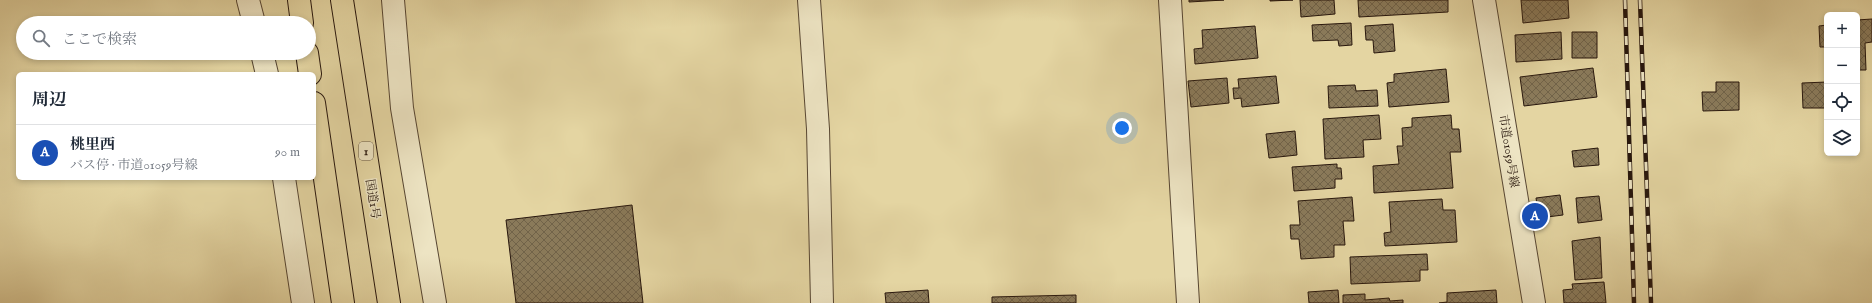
<!DOCTYPE html>
<html lang="ja">
<head>
<meta charset="utf-8">
<style>
  :root { --surface:#fff; --page:#f6f6f7; --text:#1f2937; --muted:#747a83; --line:#e0e1e3; --accent:#8f2418 }
  body { margin:0; font-family:"IM FELL English","Noto Serif JP",serif; background:var(--page); color:var(--text) }
  .controls { position:absolute; right:12px; top:12px; display:grid; overflow:hidden; border-radius:6px; box-shadow:0 2px 6px #0003 }
  .controls button { width:36px; height:36px; display:grid; place-items:center; padding:0; border:0; border-bottom:1px solid var(--line); background:var(--surface); color:var(--text); font:20px sans-serif }
  .you { position:absolute; left:1122px; top:128px; width:14px; height:14px; margin:-10px; border:3px solid #fff; border-radius:50%; background:#1a73e8; box-shadow:0 0 0 6px #1a73e833 }
  .badge { display:grid; place-items:center; width:26px; height:26px; border-radius:50%; background:var(--accent); color:#fff; font-size:13px; font-weight:700 }
  .pin { position:absolute; translate:-50% -50%; border:2px solid #fff; box-shadow:0 1px 4px #0006 }
  .list { margin:0; padding:0; list-style:none }
  h2 { display:flex; justify-content:space-between; align-items:center; height:52px; margin:0; padding:0 16px; font-size:17px }
  h2 small { font-size:13px; font-weight:400; color:var(--muted) }
  .list li { display:grid; grid-template-columns:26px 1fr auto; gap:12px; align-items:center; box-sizing:border-box; height:56px; padding:0 16px; border-top:1px solid var(--line) }
  .list b { display:block; font-size:15px; white-space:nowrap }
  .list p { margin:0; font-size:13px; white-space:nowrap; color:var(--muted) }
  .list em { font-size:13px; font-style:normal; color:var(--muted) }
  .icon { flex:none; width:22px; height:22px; fill:none; stroke:currentColor; stroke-width:2; stroke-linecap:round; stroke-linejoin:round }
  .map { position:relative; flex:none; width:1872px; height:303px; overflow:hidden }
  .search { position:absolute; background:var(--surface); box-shadow:0 2px 6px #0003; left:16px; top:16px; width:300px; height:44px; display:flex; align-items:center; gap:10px; box-sizing:border-box; padding:0 14px; border-radius:22px; color:var(--muted); font-size:15px }
  .panel { position:absolute; background:var(--surface); box-shadow:0 2px 6px #0003; left:16px; top:72px; width:300px; height:108px; border-radius:6px }
  .map>svg:first-child { display:block }
</style>
</head>
<body>
<div class="map">
<svg width="1872" height="303" viewBox="0 0 1872 303">
  <defs>
    <pattern id="building-cross-hatch" width="8" height="8" patternUnits="userSpaceOnUse"><rect width="8" height="8" fill="#8a7a5a"/><path d="M0 0l8 8M0 8l8-8" fill="none" stroke="#716349"/></pattern>
  </defs>
  <rect width="100%" height="100%" fill="#e4d5a2"/>
  <filter id="stains"><feTurbulence type="fractalNoise" baseFrequency=".005" numOctaves="4"/><feColorMatrix values="0 0 0 0 .2 0 0 0 0 .09 0 0 0 0 .02 0 0 0 .5 -.17"/></filter>
  <radialGradient id="worn" r=".72"><stop offset=".6" stop-color="#630" stop-opacity="0"/><stop offset="1" stop-color="#630" stop-opacity=".3"/></radialGradient>
  <path fill="url(#building-cross-hatch)" stroke="#28170d" d="M 1189,0 L 1224,0 L 1189,2 Z
    M 1270,0 L 1293,0 L 1270,1 Z
    M 1300,0 L 1334,0 L 1335,14 L 1301,17 Z
    M 1358,0 L 1448,0 L 1448,12 L 1359,17 Z
    M 1521,0 L 1568,0 L 1569,18 L 1523,23 Z
    M 1872,19 L 1872,42 L 1865,43 L 1866,70 L 1857,70 L 1857,20 Z
    M 1351,23 L 1352,45 L 1339,46 L 1338,40 L 1313,41 L 1312,25 Z
    M 1393,24 L 1395,51 L 1374,53 L 1373,40 L 1366,40 L 1365,26 Z
    M 1827,25 L 1827,47 L 1820,47 L 1819,26 Z
    M 1255,26 L 1258,58 L 1195,64 L 1194,49 L 1203,48 L 1202,30 Z
    M 1561,32 L 1562,59 L 1516,62 L 1515,35 Z
    M 1572,32 L 1597,32 L 1597,58 L 1572,58 Z
    M 1593,68 L 1597,97 L 1524,106 L 1520,77 Z
    M 1446,69 L 1449,102 L 1389,107 L 1387,83 L 1394,82 L 1394,74 Z
    M 1276,76 L 1279,103 L 1242,107 L 1241,98 L 1234,99 L 1233,88 L 1239,88 L 1238,79 Z
    M 1227,78 L 1229,103 L 1191,107 L 1188,81 Z
    M 1716,82 L 1739,82 L 1739,110 L 1703,111 L 1702,92 L 1716,92 Z
    M 1827,82 L 1827,108 L 1803,108 L 1802,83 Z
    M 1355,85 L 1356,91 L 1377,90 L 1378,106 L 1329,108 L 1328,86 Z
    M 1379,115 L 1381,139 L 1363,140 L 1364,157 L 1325,159 L 1323,119 Z
    M 1451,115 L 1452,129 L 1459,129 L 1461,152 L 1450,152 L 1453,188 L 1374,193 L 1373,166 L 1399,164 L 1397,146 L 1403,146 L 1402,128 L 1412,127 L 1412,118 Z
    M 1295,131 L 1297,155 L 1269,158 L 1266,134 Z
    M 1598,148 L 1599,165 L 1574,167 L 1572,151 Z
    M 1337,164 L 1337,168 L 1341,168 L 1342,179 L 1335,179 L 1335,188 L 1294,191 L 1292,167 Z
    M 1560,195 L 1563,215 L 1539,218 L 1536,198 Z
    M 1599,196 L 1602,220 L 1578,223 L 1576,198 Z
    M 1352,197 L 1354,221 L 1343,221 L 1345,245 L 1334,245 L 1334,257 L 1301,259 L 1299,239 L 1291,239 L 1290,225 L 1300,225 L 1298,201 Z
    M 1442,199 L 1443,210 L 1455,210 L 1457,242 L 1385,246 L 1384,233 L 1391,232 L 1389,202 Z
    M 632,205 L 643,303 L 516,303 L 506,220 Z
    M 1600,237 L 1602,278 L 1575,280 L 1572,241 Z
    M 1427,254 L 1428,270 L 1420,270 L 1420,281 L 1351,284 L 1350,257 Z
    M 1604,282 L 1606,303 L 1564,303 L 1563,290 L 1573,289 L 1572,284 Z
    M 928,290 L 929,303 L 886,303 L 885,293 Z
    M 1338,290 L 1339,303 L 1309,303 L 1308,292 Z
    M 1496,290 L 1497,303 L 1439,303 L 1447,302 L 1447,293 Z
    M 1365,294 L 1365,300 L 1389,298 L 1390,301 L 1403,300 L 1403,303 L 1343,303 L 1343,295 Z
    M 1076,295 L 1076,303 L 992,303 L 992,297 Z"/>
  <g fill="none" stroke-linecap="round" stroke-linejoin="round">
    <g stroke="#574632" stroke-width="24">
      <path id="minor" d="M 248,0 L 254,23
        M 393,0 L 402,108 L 435,303
        M 809,0 L 818,129 L 822,303
        M 1170,0 L 1188,303
        M 1484,0 L 1534,303
        M 262,53 L 267,74
        M 284,178 L 303,303"/>
    </g>
    <g stroke="#28170d" stroke-width="24">
      <path id="highway" d="M 299,0 L 302,23
        M 342,0 L 389,303
        M 307,53 L 310,74
        M 314,103 L 343,303"/>
    </g>
    <use href="#minor" stroke="#ede4c3" stroke-width="22"/>
    <use href="#highway" stroke="#e4d5a2" stroke-width="22"/>
    <g stroke="#28170d" stroke-width="4.5">
      <path id="rail" d="M 1625,0 L 1634,303
        M 1640,0 L 1651,303"/>
    </g>
    <use href="#rail" stroke="#ede4c3" stroke-width="3" stroke-dasharray="9" stroke-linecap="butt"/>
  </g>
  <g text-anchor="middle" stroke-width="3" stroke-linejoin="round" paint-order="stroke">
    <rect fill="#ede4c3" stroke="#635444" stroke-width="1" x="359" y="142" width="14" height="18" rx="3"/>
    <g font-size="11" font-weight="bold" fill="#28170d">
      <text x="366" y="155">1</text>
    </g>
    <g font-size="12" fill="#28170d" stroke="#ede4c3">
      <text transform="translate(1509 151) rotate(81)" y="4">市道01059号線</text>
      <text transform="translate(373 199) rotate(81)" y="4">国道1号</text>
    </g>
  </g>
  <rect width="100%" height="100%" filter="url(#stains)"/>
  <rect width="100%" height="100%" fill="url(#worn)"/>
</svg>
<div class="controls">
<button>+</button>
<button>−</button>
<button><svg class="icon" aria-label="locate" viewBox="0 0 24 24"><circle cx="12" cy="12" r="6"/><path d="M12 2v4M12 18v4M2 12h4M18 12h4"/></svg></button>
<button><svg class="icon" aria-label="layers" viewBox="0 0 24 24"><path d="M12 4l9 5-9 5-9-5zM3 14l9 5 9-5"/></svg></button>
</div>
<div class="you"></div>
<div class="pin badge" style="left:1535px;top:216px;background:#1a4fb4">A</div>
<div class="search"><svg class="icon" aria-label="search" viewBox="0 0 24 24"><circle cx="10" cy="10" r="6"/><path d="M15 15l6 6"/></svg>ここで検索</div>
<section class="panel">
<h2>周辺<small></small></h2>
<ul class="list">
<li><span class="badge" style="background:#1a4fb4">A</span><div><b>桃里西</b><p>バス停 · 市道01059号線</p></div><em>90 m</em></li>
</ul>
</section>
</div>
</body>
</html>
